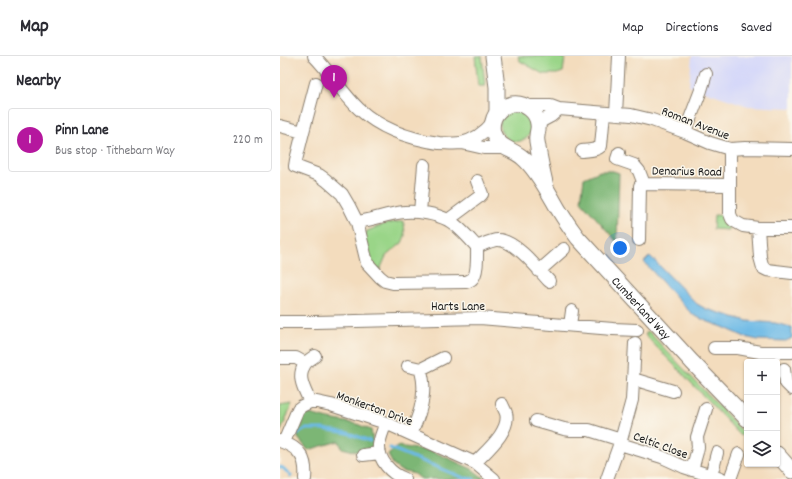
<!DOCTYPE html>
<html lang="en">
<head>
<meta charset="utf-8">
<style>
  :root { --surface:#fff; --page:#f2f2f3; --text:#2b2b33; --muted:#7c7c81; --line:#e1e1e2; --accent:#b5179e }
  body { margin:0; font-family:Dekko,sans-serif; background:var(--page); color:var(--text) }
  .controls { position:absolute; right:12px; bottom:12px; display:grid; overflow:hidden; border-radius:4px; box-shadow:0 1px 3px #0004 }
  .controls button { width:36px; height:36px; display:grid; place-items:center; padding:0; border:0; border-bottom:1px solid var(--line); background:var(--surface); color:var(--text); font:20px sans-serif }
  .you { position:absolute; left:340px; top:192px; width:14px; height:14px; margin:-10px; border:3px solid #fff; border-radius:50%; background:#1a73e8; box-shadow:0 0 0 6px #1a73e833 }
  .badge { display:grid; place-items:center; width:26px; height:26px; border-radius:50%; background:var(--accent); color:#fff; font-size:13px; font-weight:700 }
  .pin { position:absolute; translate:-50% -33px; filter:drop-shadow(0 1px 2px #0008) }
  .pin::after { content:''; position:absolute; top:21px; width:14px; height:12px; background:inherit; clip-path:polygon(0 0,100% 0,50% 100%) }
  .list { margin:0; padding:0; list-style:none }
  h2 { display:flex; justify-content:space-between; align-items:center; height:52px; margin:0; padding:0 16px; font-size:17px }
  h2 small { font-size:13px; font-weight:400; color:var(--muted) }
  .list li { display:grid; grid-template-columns:26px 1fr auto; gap:12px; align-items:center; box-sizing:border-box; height:64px; margin:0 8px 8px; padding:0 8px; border:1px solid var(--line); border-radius:4px }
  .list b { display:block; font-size:15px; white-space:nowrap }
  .list p { margin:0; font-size:13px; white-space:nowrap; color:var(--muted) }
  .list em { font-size:13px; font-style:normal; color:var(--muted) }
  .icon { flex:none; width:22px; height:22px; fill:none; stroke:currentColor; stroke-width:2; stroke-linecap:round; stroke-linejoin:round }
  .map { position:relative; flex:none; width:512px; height:423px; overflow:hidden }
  header { display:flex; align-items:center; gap:24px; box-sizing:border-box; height:56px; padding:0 20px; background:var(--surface); border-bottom:1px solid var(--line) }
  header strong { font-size:19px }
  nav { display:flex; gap:22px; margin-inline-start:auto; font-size:14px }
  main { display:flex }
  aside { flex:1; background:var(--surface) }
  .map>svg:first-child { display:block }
</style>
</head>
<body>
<header>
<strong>Map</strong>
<nav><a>Map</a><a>Directions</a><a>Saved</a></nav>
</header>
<main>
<aside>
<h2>Nearby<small></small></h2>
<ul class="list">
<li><span class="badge">1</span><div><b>Pinn Lane</b><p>Bus stop · Tithebarn Way</p></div><em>220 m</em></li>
</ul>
</aside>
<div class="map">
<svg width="512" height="423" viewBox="0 0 512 423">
  <rect width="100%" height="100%" fill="#fbf7ec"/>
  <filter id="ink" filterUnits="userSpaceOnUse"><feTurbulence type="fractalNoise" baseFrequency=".025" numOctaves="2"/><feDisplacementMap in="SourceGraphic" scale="8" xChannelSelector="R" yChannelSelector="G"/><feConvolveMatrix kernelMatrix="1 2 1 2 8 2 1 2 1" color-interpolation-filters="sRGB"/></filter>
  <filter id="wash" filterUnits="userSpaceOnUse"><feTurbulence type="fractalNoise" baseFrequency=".012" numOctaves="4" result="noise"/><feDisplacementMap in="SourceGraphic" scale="16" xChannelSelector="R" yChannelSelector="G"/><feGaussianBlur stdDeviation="0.9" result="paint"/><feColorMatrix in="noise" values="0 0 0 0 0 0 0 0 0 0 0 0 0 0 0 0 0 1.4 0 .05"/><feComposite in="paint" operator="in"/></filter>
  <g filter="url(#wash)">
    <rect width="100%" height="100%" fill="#f3dcbd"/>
    <path fill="#d5d8f9" d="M 412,0 L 512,0 L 512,52 L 468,50 L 409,30 Z"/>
    <path fill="#9ad588" stroke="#5b7852" d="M 195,0 L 202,0 L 205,30 L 198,30 Z
      M 238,0 L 277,0 L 285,2 L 283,16 L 277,18 L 263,18 L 240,5 Z
      M 241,54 L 251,63 C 251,67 252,72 251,75 C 250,79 246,83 243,84 C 228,91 212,72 224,59 C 225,59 228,56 229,55 C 232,54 238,54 241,54 Z
      M 434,159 L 448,160 L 448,174 L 433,173 Z
      M 124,165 L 125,180 L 122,187 L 106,200 L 100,214 L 94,210 L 84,182 L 87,175 L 105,168 Z
      M 368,275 L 464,377 L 461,380 L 400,315 L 365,279 Z
      M 12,348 L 1,375 L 0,374 L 0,350 Z"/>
    <path fill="#7bb674" stroke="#4c6948" d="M 320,115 L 333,115 L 339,117 L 337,186 L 301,145 L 304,122 Z
      M 26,357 L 49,363 L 77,368 L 91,374 L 94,391 L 82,397 L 62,392 L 59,385 L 28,394 L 18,382 L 17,373 Z
      M 118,390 L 152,395 L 192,413 L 205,423 L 141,423 L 135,418 L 121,415 L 114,410 L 108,399 Z"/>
    <path fill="#6cb9e6" stroke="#446a81" d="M 370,200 L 417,248 L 426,253 L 467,265 L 495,267 L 511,271 L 512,271 L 512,282 L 506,285 L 478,284 L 465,281 L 443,271 L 426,265 L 413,259 L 401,247 L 364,206 Z"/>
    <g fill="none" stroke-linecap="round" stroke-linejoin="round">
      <path stroke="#6cb9e6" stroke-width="3" d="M 17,378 L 26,373 L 43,373 L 68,377 L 90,385
        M 110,392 L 184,422 L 194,423
        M 0,411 L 3,412 L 11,420"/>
    </g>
  </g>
  <g filter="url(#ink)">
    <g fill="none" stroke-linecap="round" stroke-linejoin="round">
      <g stroke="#887c6c" stroke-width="14">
        <path id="minor" d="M 34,0 C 50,16 62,37 79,53 C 102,74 130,83 159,87 C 166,87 174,88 181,87 C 194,84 205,76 213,66
          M 247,50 L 271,50 L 279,53 L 351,59 L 372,64 L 405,76 L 430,87 L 450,93 L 465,92 L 512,93
          M 336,58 L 339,0
          M 258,67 L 271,60 L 279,53
          M 0,70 L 23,76 L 16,104 L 15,110 L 39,119 L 46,124 L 62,138 L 69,150 L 77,166 L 87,207 L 100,221 L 105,225 L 113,227 L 186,226 C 187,226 192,223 192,223 C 198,218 197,198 197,191 C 188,181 179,170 168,164 C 156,158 139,155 125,156 C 109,157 93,164 77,166
          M 23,76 L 36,27
          M 405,76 L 421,34 L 426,18
          M 182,87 L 204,92 L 226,92
          M 450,93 L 450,158 L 452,163 L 454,165 L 463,170 L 478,172 L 512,172
          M 302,95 C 308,94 316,95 321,90 L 324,57
          M 339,97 L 337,103 L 354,109 L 359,115 L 364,128 L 449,129
          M 140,156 L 144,109
          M 168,164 L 199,141 L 202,138 L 197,125
          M 478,172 L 480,201 L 483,212 L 487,214 L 512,217
          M 359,184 L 360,130 L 364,128
          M 197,191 C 204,188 211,184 218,184 C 235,184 258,213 269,225
          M 259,215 L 284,193
          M 0,266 L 35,266 L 200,262 L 333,273 L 357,274
          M 290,269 L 292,255
          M 434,292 L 458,292 L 480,296 L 512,296
          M 0,302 L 16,302 L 25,307
          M 128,310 L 141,313
          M 504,313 L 506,327 L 512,333
          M 353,323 L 393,335
          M 30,346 C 25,334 16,321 25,308 C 27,305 32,302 35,300
          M 256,365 L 284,373 L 291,374 L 309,374 L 341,384
          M 106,367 C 103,374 100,381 99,389 C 98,404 111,418 125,423
          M 131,378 C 138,362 145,344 143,326 C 143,322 141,317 141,313 L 163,302
          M 0,385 C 20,392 27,402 25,423
          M 4,386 L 18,353 L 22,350 L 30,346 L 37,346 L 51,349 L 106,367 L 195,407 L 214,423
          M 340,388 L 382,401 L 404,411 L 441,423
          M 83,399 L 100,397
          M 195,407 C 206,395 231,375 226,357 C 225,354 223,351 222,348
          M 412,414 L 417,396 L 418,391 L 417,381 L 426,353
          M 431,420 L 437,397
          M 327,423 L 341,384 L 352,344 L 355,287
          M 450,423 L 459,398"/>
      </g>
      <g stroke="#887c6c" stroke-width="17">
        <g id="major">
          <path d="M 213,0 L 217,31 L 217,57"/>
          <path id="s1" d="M 266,131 C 263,118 260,105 258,92 C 258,89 256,84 257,80 C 257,76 259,73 258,68 C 257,56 245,46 232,48 C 224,50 217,55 214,62 C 212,67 212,73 213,77 C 218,92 233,93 243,102 C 255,112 265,130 273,144 C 280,157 289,170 298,182 L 412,306 L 467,363"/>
          <path d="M 497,398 L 512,415"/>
        </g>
      </g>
      <use href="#minor" stroke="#fff" stroke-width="12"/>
      <use href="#major" stroke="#fff" stroke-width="15"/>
    </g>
  </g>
  <g text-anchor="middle" stroke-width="3" stroke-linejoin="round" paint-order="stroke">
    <g font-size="13" fill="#1c1c1c" stroke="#fbf7ec">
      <text transform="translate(416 66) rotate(21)" y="5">Roman Avenue</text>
      <text transform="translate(407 114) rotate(1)" y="5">Denarius Road</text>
      <text x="178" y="254">Harts Lane</text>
      <text dy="5" stroke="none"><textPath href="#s1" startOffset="371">Cumberland Way</textPath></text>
      <text transform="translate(95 351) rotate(20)" y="5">Monkerton Drive</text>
      <text transform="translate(381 388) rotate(20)" y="5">Celtic Close</text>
    </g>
  </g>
</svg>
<div class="controls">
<button>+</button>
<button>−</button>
<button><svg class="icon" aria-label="layers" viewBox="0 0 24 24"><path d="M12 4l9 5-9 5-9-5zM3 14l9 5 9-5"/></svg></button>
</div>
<div class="you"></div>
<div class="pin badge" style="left:54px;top:42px">1</div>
</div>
</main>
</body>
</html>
